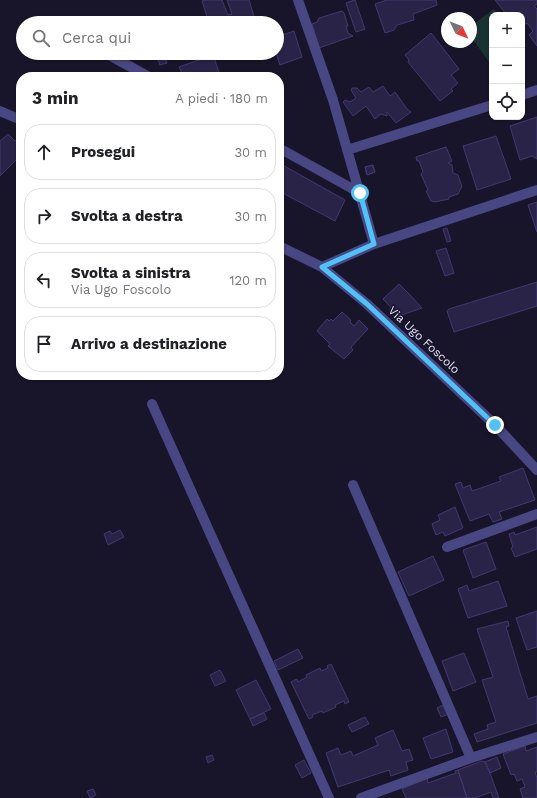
<!DOCTYPE html>
<html lang="it">
<head>
<meta charset="utf-8">
<style>
  :root { --surface:#fff; --page:#f6f6f6; --text:#202124; --muted:#757577; --line:#e0e0e0 }
  body { margin:0; font-family:"Work Sans",sans-serif; background:var(--page); color:var(--text) }
  .controls { position:absolute; right:12px; top:12px; display:grid; overflow:hidden; border-radius:8px; box-shadow:0 1px 3px #0004 }
  .controls button { width:36px; height:36px; display:grid; place-items:center; padding:0; border:0; border-bottom:1px solid var(--line); background:var(--surface); color:var(--text); font:20px sans-serif }
  .compass { position:absolute; left:441px; top:12px; width:36px; height:36px; border-radius:50%; background:var(--surface); box-shadow:0 1px 3px #0004; rotate:133deg }
  .stop { position:absolute; width:12px; height:12px; margin:-9px; border:3px solid #4fc3f7; border-radius:50%; background:#fff }
  .stop.end { background:#4fc3f7; border-color:#fff; box-shadow:0 1px 4px #0008 }
  .list { margin:0; padding:0; list-style:none }
  h2 { display:flex; justify-content:space-between; align-items:center; height:52px; margin:0; padding:0 16px; font-size:17px }
  h2 small { font-size:13px; font-weight:400; color:var(--muted) }
  .list li { display:grid; grid-template-columns:26px 1fr auto; gap:12px; align-items:center; box-sizing:border-box; height:56px; margin:0 8px 8px; padding:0 8px; border:1px solid var(--line); border-radius:16px }
  .list b { display:block; font-size:15px; white-space:nowrap }
  .list p { margin:0; font-size:13px; white-space:nowrap; color:var(--muted) }
  .list em { font-size:13px; font-style:normal; color:var(--muted) }
  .icon { flex:none; width:22px; height:22px; fill:none; stroke:currentColor; stroke-width:2; stroke-linecap:round; stroke-linejoin:round }
  .map { position:relative; flex:none; width:537px; height:798px; overflow:hidden }
  .search { position:absolute; background:var(--surface); box-shadow:0 1px 3px #0004; left:16px; top:16px; width:268px; height:44px; display:flex; align-items:center; gap:10px; box-sizing:border-box; padding:0 14px; border-radius:22px; color:var(--muted); font-size:15px }
  .panel { position:absolute; background:var(--surface); box-shadow:0 1px 3px #0004; left:16px; top:72px; width:268px; height:308px; border-radius:16px }
  .map>svg:first-child { display:block }
</style>
</head>
<body>
<div class="map">
<svg width="537" height="798" viewBox="0 0 537 798">
  <rect width="100%" height="100%" fill="#18152a"/>
  <path fill="#183332" d="M 494,9 L 498,15 L 492,15 L 492,66 L 471,37 L 471,26 Z"/>
  <path fill="#2a2348" stroke="#433871" d="M 205,0 L 222,0 L 228,15 L 232,14 L 227,0 L 249,0 L 256,23 L 209,23 L 202,1 Z
    M 355,0 L 365,29 L 356,32 L 346,3 Z
    M 387,0 L 436,0 L 437,5 L 413,14 L 414,20 L 397,25 L 394,30 L 385,33 L 375,4 Z
    M 495,0 L 537,0 L 537,4 L 534,6 L 537,9 L 537,46 L 529,35 L 533,31 L 527,23 L 522,26 L 522,15 L 507,15 Z
    M 342,11 L 344,13 L 348,26 L 346,26 L 348,33 L 353,36 L 319,48 L 312,24 L 317,22 L 319,18 Z
    M 294,31 L 302,57 L 280,65 L 276,53 L 277,37 Z
    M 431,33 L 459,69 L 451,75 L 458,83 L 451,89 L 453,91 L 440,101 L 408,62 L 409,60 L 405,55 Z
    M 163,53 L 167,63 L 160,65 L 156,55 Z
    M 213,55 L 220,75 L 223,74 L 224,77 L 184,77 L 179,67 Z
    M 383,86 L 390,96 L 395,92 L 407,109 L 411,112 L 396,123 L 387,112 L 387,116 L 381,114 L 375,119 L 366,106 L 353,116 L 343,102 L 345,100 L 350,102 L 356,98 L 351,90 L 352,88 L 357,88 L 361,92 L 369,87 L 373,92 Z
    M 537,117 L 537,159 L 532,156 L 520,160 L 510,126 Z
    M 8,134 L 15,141 L 21,138 L 21,155 L 0,176 L 0,141 Z
    M 496,136 L 511,179 L 477,190 L 463,146 Z
    M 446,147 L 452,161 L 448,163 L 452,165 L 453,173 L 458,175 L 462,186 L 458,194 L 449,197 L 449,199 L 435,202 L 431,201 L 426,191 L 428,190 L 421,174 L 423,172 L 419,161 L 417,161 L 416,157 Z
    M 279,163 L 345,200 L 335,221 L 279,191 Z
    M 372,165 L 375,172 L 367,175 L 365,167 Z
    M 373,165 L 375,172 L 367,175 L 365,167 Z
    M 537,202 L 537,232 L 528,205 Z
    M 447,228 L 451,241 L 447,242 L 443,229 Z
    M 446,248 L 454,273 L 445,276 L 436,251 Z
    M 537,282 L 537,306 L 454,332 L 447,311 L 449,309 Z
    M 399,284 L 411,296 L 422,308 L 399,316 L 383,299 Z
    M 342,312 L 351,320 L 350,322 L 354,326 L 359,320 L 368,329 L 351,347 L 353,350 L 344,359 L 328,346 L 330,344 L 317,331 L 327,319 L 329,321 L 331,319 L 333,321 Z
    M 523,468 L 535,500 L 499,512 L 502,519 L 493,522 L 489,514 L 470,521 L 455,484 L 461,482 L 463,488 L 470,485 L 472,491 L 501,481 L 499,477 Z
    M 455,507 L 463,528 L 445,536 L 443,532 L 436,535 L 432,524 L 440,520 L 438,515 Z
    M 537,527 L 537,549 L 515,557 L 511,548 L 513,547 L 509,534 L 514,532 L 515,535 Z
    M 120,530 L 124,537 L 108,545 L 104,534 L 110,531 L 112,534 Z
    M 486,542 L 496,569 L 473,578 L 463,550 Z
    M 433,556 L 444,580 L 409,596 L 398,572 Z
    M 498,581 L 507,606 L 468,618 L 458,589 L 467,585 L 469,591 Z
    M 537,611 L 537,647 L 527,650 L 516,618 Z
    M 508,621 L 509,626 L 506,627 L 528,699 L 537,696 L 537,723 L 477,742 L 474,734 L 488,729 L 487,725 L 496,722 L 482,680 L 493,677 L 477,629 Z
    M 298,649 L 303,658 L 278,670 L 274,661 Z
    M 464,653 L 476,682 L 453,691 L 442,661 Z
    M 331,664 L 349,702 L 345,704 L 344,701 L 335,705 L 336,707 L 323,713 L 322,711 L 312,715 L 313,717 L 309,719 L 291,682 L 297,679 L 298,682 L 307,677 L 306,675 L 320,668 L 321,671 L 328,668 L 327,666 Z
    M 220,670 L 226,681 L 215,686 L 210,675 Z
    M 256,680 L 271,709 L 250,719 L 236,690 Z
    M 445,704 L 449,714 L 441,717 L 437,708 Z
    M 264,713 L 267,719 L 253,726 L 250,719 Z
    M 365,717 L 369,724 L 352,732 L 348,725 Z
    M 446,729 L 453,752 L 431,759 L 423,738 Z
    M 393,730 L 402,751 L 409,749 L 413,760 L 406,762 L 408,770 L 391,776 L 389,770 L 338,787 L 326,753 L 338,748 L 341,755 L 351,751 L 353,756 L 378,745 L 375,738 Z
    M 525,746 L 526,751 L 537,747 L 537,772 L 535,772 L 537,778 L 537,798 L 523,798 L 520,789 L 525,787 L 522,779 L 517,781 L 514,774 L 511,775 L 503,754 Z
    M 212,755 L 214,760 L 208,763 L 206,757 Z
    M 497,757 L 501,768 L 490,773 L 485,762 Z
    M 304,760 L 311,773 L 302,778 L 295,765 Z
    M 482,761 L 485,762 L 490,773 L 499,798 L 493,798 L 491,792 L 475,798 L 467,798 L 458,770 Z
    M 458,770 L 467,798 L 406,798 L 402,789 L 427,778 L 428,783 L 456,773 L 455,771 Z
    M 93,789 L 96,795 L 90,798 L 87,791 Z"/>
  <g fill="none" stroke-linecap="round" stroke-linejoin="round">
    <path stroke="#484683" stroke-width="10" d="M 298,0 L 333,100 L 374,244
      M 111,56 L 149,77
      M 522,95 L 537,90
      M 0,111 L 21,120
      M 279,148 L 360,193
      M 347,150 L 492,105
      M 279,246 L 322,267 L 367,304 L 495,425 L 537,470
      M 322,267 L 374,244 L 537,190
      M 152,404 L 329,798
      M 353,485 L 471,758
      M 447,547 L 537,514
      M 361,798 L 471,758 L 537,737"/>
  </g>
  <g fill="none" stroke-linecap="round" stroke-linejoin="round">
    <path stroke="#4fc3f7" stroke-width="5" d="M 360,193 L 374,244 L 322,267 L 367,304 L 495,425"/>
  </g>
  <g text-anchor="middle" stroke-width="3" stroke-linejoin="round" paint-order="stroke">
    <g font-size="12" fill="#e4e1fb" stroke="#18152a">
      <text transform="translate(424 340) rotate(43)" y="4">Via Ugo Foscolo</text>
    </g>
  </g>
</svg>
<div class="controls">
<button>+</button>
<button>−</button>
<button><svg class="icon" aria-label="locate" viewBox="0 0 24 24"><circle cx="12" cy="12" r="6"/><path d="M12 2v4M12 18v4M2 12h4M18 12h4"/></svg></button>
</div>
<svg class="compass" viewBox="-18 -18 36 36"><path d="M0-13l5 13h-10z" fill="#e53935"/><path d="M0 13l5-13h-10z" fill="#757577"/></svg>
<div class="stop" style="left:360px;top:193px"></div>
<div class="stop end" style="left:495px;top:425px"></div>
<div class="search"><svg class="icon" aria-label="search" viewBox="0 0 24 24"><circle cx="10" cy="10" r="6"/><path d="M15 15l6 6"/></svg>Cerca qui</div>
<section class="panel">
<h2>3 min<small>A piedi · 180 m</small></h2>
<ul class="list">
<li><svg class="icon" aria-label="ahead" viewBox="0 0 24 24"><path d="M12 20V5M6 11l6-6 6 6"/></svg><div><b>Prosegui</b></div><em>30 m</em></li>
<li><svg class="icon" aria-label="right" viewBox="0 0 24 24"><path d="M7 20v-9h11M14 6l5 5-5 5"/></svg><div><b>Svolta a destra</b></div><em>30 m</em></li>
<li><svg class="icon" aria-label="left" viewBox="0 0 24 24"><path d="M17 20v-9H6M10 6l-5 5 5 5"/></svg><div><b>Svolta a sinistra</b><p>Via Ugo Foscolo</p></div><em>120 m</em></li>
<li><svg class="icon" aria-label="arrive" viewBox="0 0 24 24"><path d="M6 21V4h12l-3 4 3 4H6"/></svg><div><b>Arrivo a destinazione</b></div></li>
</ul>
</section>
</div>
</body>
</html>
